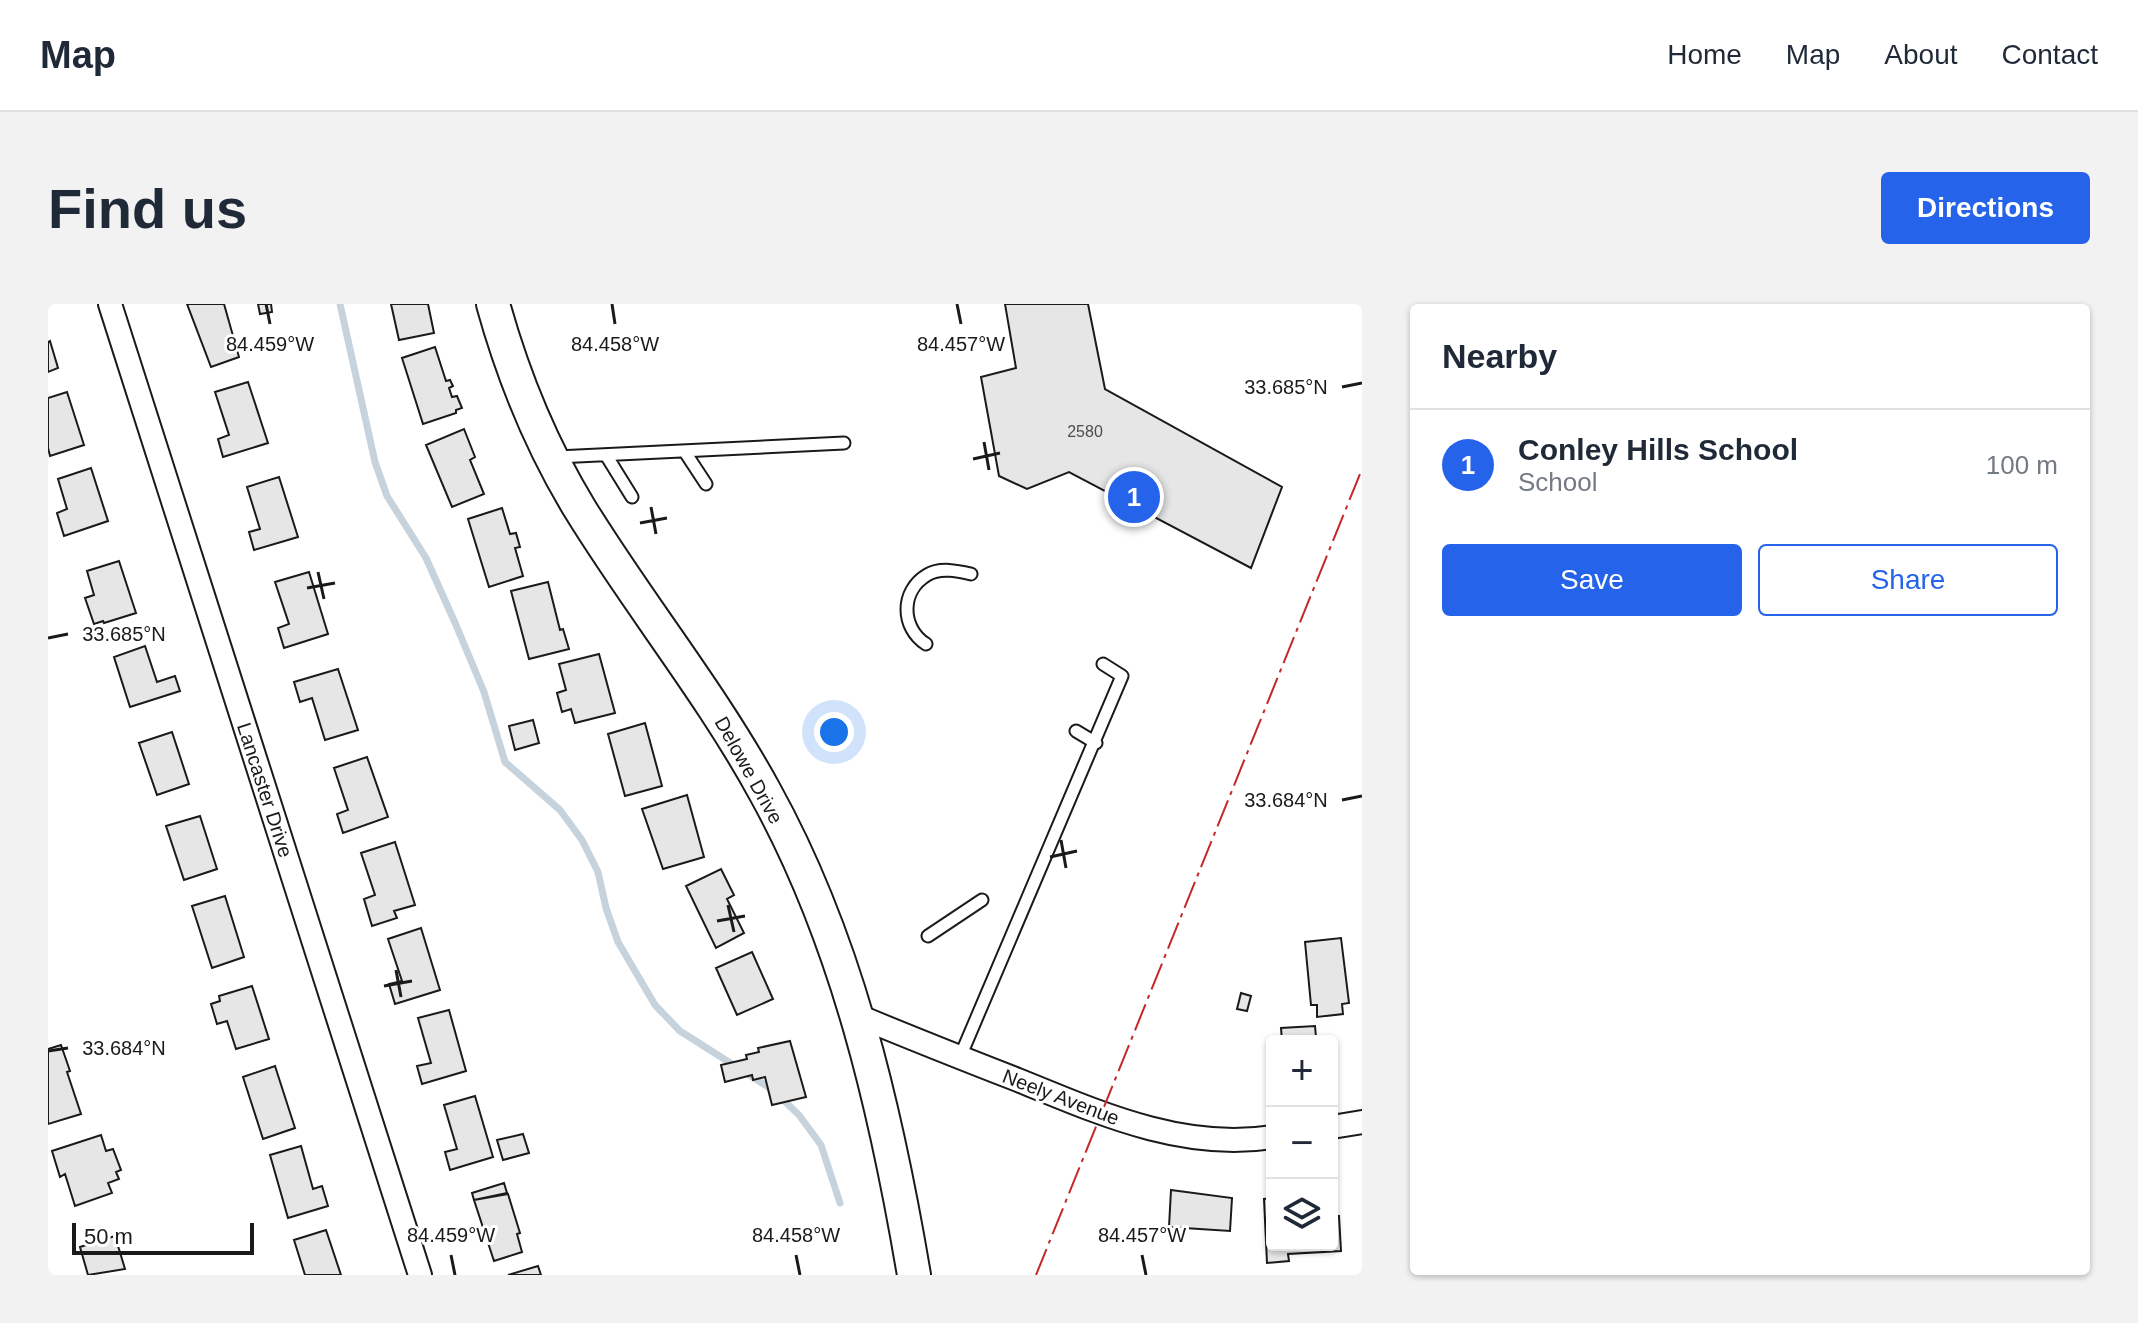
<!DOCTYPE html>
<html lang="en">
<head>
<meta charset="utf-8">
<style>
  :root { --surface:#fff; --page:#f2f2f3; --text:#1f2937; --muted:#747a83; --line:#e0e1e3; --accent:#2563eb }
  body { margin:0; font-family:Helvetica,sans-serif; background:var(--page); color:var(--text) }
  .controls { position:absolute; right:24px; bottom:24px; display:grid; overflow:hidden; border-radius:8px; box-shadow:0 2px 6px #0004 }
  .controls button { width:72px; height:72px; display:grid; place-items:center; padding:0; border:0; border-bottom:2px solid var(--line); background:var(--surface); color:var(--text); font:40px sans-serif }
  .scale { position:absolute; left:24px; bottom:20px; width:182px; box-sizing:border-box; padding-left:8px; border:4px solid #1a1a1a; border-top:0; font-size:22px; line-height:28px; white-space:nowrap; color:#1a1a1a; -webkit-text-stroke:6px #fff; paint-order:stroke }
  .you { position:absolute; left:786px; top:428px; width:28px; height:28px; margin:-20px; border:6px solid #fff; border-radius:50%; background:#1a73e8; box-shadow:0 0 0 12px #1a73e833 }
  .badge { display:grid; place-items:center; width:52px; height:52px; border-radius:50%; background:var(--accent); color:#fff; font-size:26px; font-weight:700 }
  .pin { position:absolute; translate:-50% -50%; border:4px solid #fff; box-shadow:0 2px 8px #0006 }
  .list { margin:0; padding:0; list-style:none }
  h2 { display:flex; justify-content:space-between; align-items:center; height:104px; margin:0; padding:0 32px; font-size:34px }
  h2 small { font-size:26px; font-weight:400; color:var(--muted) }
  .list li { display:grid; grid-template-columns:52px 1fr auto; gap:24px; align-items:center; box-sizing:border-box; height:112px; padding:0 32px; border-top:2px solid var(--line) }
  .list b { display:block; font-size:30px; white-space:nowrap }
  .list p { margin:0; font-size:26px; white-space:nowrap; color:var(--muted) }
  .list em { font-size:26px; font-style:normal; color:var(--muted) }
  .actions { display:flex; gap:16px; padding:24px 32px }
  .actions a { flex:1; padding:18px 0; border:2px solid var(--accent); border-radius:8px; text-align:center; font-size:28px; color:var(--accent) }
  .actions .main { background:var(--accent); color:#fff }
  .icon { flex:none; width:44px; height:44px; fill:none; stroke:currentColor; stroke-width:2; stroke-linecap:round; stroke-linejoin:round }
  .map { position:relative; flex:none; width:1314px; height:971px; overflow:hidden; border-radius:8px }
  header { display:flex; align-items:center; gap:48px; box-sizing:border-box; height:112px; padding:0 40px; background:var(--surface); border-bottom:2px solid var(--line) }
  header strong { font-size:38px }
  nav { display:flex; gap:44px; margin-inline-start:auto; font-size:28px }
  .intro { display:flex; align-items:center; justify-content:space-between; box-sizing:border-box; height:192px; padding:0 48px }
  h1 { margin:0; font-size:56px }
  .button { padding:20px 36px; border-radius:8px; background:var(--accent); color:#fff; font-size:28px; font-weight:700 }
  main { display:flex; gap:48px; padding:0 48px }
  aside { flex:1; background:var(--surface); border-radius:8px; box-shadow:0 2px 6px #0004 }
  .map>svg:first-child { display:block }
</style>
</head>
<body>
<header>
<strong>Map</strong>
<nav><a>Home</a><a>Map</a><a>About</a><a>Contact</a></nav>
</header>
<div class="intro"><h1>Find us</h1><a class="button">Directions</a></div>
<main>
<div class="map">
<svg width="1314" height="971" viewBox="0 0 1314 971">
  <rect width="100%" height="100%" fill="#fff"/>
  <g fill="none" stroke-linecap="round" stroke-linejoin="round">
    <path stroke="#c6d2dc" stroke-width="7" d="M 292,0 L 327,158 L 339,192 L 378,254 L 408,321 L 436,388 L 457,458 L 512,506 L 534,536 L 550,568 L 558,604 L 570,638 L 607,701 L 632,727 L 725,786 L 751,811 L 773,841 L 792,899"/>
  </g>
  <path fill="#e6e6e6" stroke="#1a1a1a" stroke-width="2" d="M 139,0 L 176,0 L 191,53 L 163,63 Z
    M 210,0 L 223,0 L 224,8 L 212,10 Z
    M 343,0 L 380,0 L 386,29 L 351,36 Z
    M 957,0 L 1040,0 L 1057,85 L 1234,183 L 1203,264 L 1021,168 L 979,185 L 951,172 L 933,73 L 968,64 Z
    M 2,37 L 10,64 L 0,68 L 0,38 Z
    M 387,43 L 398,77 L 402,76 L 405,82 L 401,84 L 404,93 L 409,92 L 414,104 L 408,106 L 408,109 L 375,120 L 354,54 Z
    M 200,78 L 220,139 L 175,153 L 170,135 L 181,131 L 167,88 Z
    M 19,88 L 36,141 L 2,152 L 0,144 L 0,94 Z
    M 416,125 L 427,153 L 422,156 L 436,190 L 404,203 L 378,141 Z
    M 43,164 L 60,217 L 16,232 L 9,209 L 19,205 L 10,175 Z
    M 231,173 L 250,233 L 206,246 L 201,228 L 212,225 L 199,183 Z
    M 454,204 L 462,230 L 468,229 L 472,243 L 467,244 L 475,272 L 441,283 L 420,215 Z
    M 71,257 L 88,309 L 56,319 L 55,317 L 46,320 L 37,294 L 46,291 L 39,267 Z
    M 261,268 L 280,330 L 236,344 L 230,324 L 241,320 L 227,278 Z
    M 500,278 L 512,326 L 515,325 L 521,345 L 481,355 L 463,287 Z
    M 97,342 L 109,378 L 127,372 L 132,387 L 82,403 L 66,353 Z
    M 551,350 L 567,409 L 527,419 L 523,405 L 514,408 L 509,389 L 518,386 L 511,360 Z
    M 290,365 L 310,426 L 277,436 L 264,394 L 252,398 L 246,378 Z
    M 485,416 L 491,439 L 467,446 L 461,422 Z
    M 597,419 L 614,482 L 577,492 L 560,430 Z
    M 124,428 L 141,480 L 109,491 L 91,439 Z
    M 319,453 L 340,513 L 295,529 L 289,510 L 300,506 L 286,464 Z
    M 639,491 L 656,553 L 615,565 L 594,505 Z
    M 152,512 L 169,565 L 136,576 L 118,522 Z
    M 347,538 L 367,601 L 346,607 L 349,614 L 324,622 L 316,595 L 327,591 L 313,549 Z
    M 673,565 L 686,591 L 679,595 L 696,629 L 668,644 L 638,582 Z
    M 177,592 L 196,653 L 164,664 L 144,602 Z
    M 373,624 L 392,686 L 347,700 L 341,680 L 354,677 L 340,635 Z
    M 1293,634 L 1301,699 L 1294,700 L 1295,710 L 1269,713 L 1269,701 L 1263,701 L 1257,638 Z
    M 704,648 L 725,695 L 689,711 L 668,664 Z
    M 204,682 L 221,735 L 188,745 L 179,717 L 169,720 L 163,700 L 172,697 L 171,692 Z
    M 1193,689 L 1203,692 L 1199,707 L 1189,705 Z
    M 401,706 L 418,767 L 374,780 L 369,762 L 383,759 L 370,714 Z
    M 1267,722 L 1268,733 L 1272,733 L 1272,737 L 1234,737 L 1233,724 Z
    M 742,737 L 758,793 L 724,801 L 717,773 L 705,776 L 704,771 L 677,778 L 673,761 L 699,755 L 698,751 L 711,748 L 710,744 Z
    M 13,741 L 22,767 L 19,768 L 33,810 L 0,820 L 0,745 Z
    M 227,762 L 247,824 L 215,835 L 195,773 Z
    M 427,792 L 445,853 L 402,866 L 397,848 L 409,845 L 396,801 Z
    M 475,830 L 481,849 L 455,856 L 449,836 Z
    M 53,831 L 58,847 L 65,845 L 73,866 L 68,868 L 71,875 L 60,879 L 64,889 L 27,902 L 17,870 L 12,873 L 4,847 Z
    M 253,842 L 265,885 L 274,882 L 280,902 L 240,914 L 222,851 Z
    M 456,879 L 459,889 L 426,896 L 424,889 Z
    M 1123,886 L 1184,894 L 1182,927 L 1121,923 Z
    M 460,890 L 472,929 L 469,930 L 474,948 L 446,957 L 426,896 Z
    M 1224,894 L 1224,941 L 1284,941 L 1284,912 L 1291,912 L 1293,947 L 1240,950 L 1241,957 L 1219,959 L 1216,895 Z
    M 278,926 L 293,971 L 257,971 L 246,936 Z
    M 67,932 L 77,965 L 40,971 L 32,943 Z
    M 490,962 L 493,971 L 460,971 Z"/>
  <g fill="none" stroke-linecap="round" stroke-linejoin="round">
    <g stroke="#1a1a1a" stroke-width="15">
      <path id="lane" d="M 637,148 L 658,180
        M 558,151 L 584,193
        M 509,153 L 796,139
        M 878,340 C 853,324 852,287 879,271 C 892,263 910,267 923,270
        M 1028,427 L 1048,439
        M 880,632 L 934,596
        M 912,753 L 1074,372 L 1055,360"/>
    </g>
    <g stroke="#1a1a1a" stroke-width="26">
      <path id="street" d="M 62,0 L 372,971
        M 810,712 C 863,734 916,755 970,776 C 1051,809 1135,847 1224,833
        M 1284,823 L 1314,818"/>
    </g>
    <g stroke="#1a1a1a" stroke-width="36">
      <path id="secondary" d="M 445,0 C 465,72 493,141 532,205 C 591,301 663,389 717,488 C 799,636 838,806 866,971"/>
    </g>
    <use href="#lane" stroke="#fff" stroke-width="11"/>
    <use href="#street" stroke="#fff" stroke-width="22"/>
    <use href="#secondary" stroke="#fff" stroke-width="32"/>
    <path stroke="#c62828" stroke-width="2" stroke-dasharray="28 6 4 6" stroke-linecap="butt" d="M 988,971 L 1314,165"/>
  </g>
  <path fill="none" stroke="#1a1a1a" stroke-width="3" d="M 218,0 L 222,20M 564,0 L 567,20M 909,0 L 913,20M 1294,83 L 1314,79M 936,138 L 941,166M 925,155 L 952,149M 603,203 L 608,230M 592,219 L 619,214M 270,268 L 276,295M 259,284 L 287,279M 0,334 L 20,330M 1294,496 L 1314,492M 1013,536 L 1018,564M 1002,553 L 1029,547M 680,601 L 686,628M 669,617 L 697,612M 348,666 L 353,693M 336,682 L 364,677M 0,747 L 20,744M 403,951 L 407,971M 748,951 L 752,971M 1094,951 L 1098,971"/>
  <g text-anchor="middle" stroke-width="6" stroke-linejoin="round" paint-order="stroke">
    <g font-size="16" fill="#4d4d4d">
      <text x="1037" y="133">2580</text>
    </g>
    <g font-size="20" fill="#1a1a1a" stroke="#fff">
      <text transform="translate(701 466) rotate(61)" y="7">Delowe Drive</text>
      <text transform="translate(217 486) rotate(72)" y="7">Lancaster Drive</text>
      <text transform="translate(1013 793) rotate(21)" y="7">Neely Avenue</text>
    </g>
  </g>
  <g font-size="20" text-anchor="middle" fill="#1a1a1a" stroke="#fff" stroke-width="6" stroke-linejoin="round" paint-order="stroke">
    <text x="222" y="47">84.459°W</text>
    <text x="567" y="47">84.458°W</text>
    <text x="913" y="47">84.457°W</text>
    <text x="1238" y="90">33.685°N</text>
    <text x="76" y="337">33.685°N</text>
    <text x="1238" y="503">33.684°N</text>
    <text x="76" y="751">33.684°N</text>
    <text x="403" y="938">84.459°W</text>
    <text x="748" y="938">84.458°W</text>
    <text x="1094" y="938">84.457°W</text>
  </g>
</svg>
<div class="controls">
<button>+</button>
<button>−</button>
<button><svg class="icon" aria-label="layers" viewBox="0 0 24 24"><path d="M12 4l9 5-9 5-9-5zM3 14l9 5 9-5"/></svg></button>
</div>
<div class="scale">50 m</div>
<div class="you"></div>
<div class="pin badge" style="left:1086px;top:193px">1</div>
</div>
<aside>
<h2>Nearby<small></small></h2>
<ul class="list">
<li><span class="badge">1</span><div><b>Conley Hills School</b><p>School</p></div><em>100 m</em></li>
</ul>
<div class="actions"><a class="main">Save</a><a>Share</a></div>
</aside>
</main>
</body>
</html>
